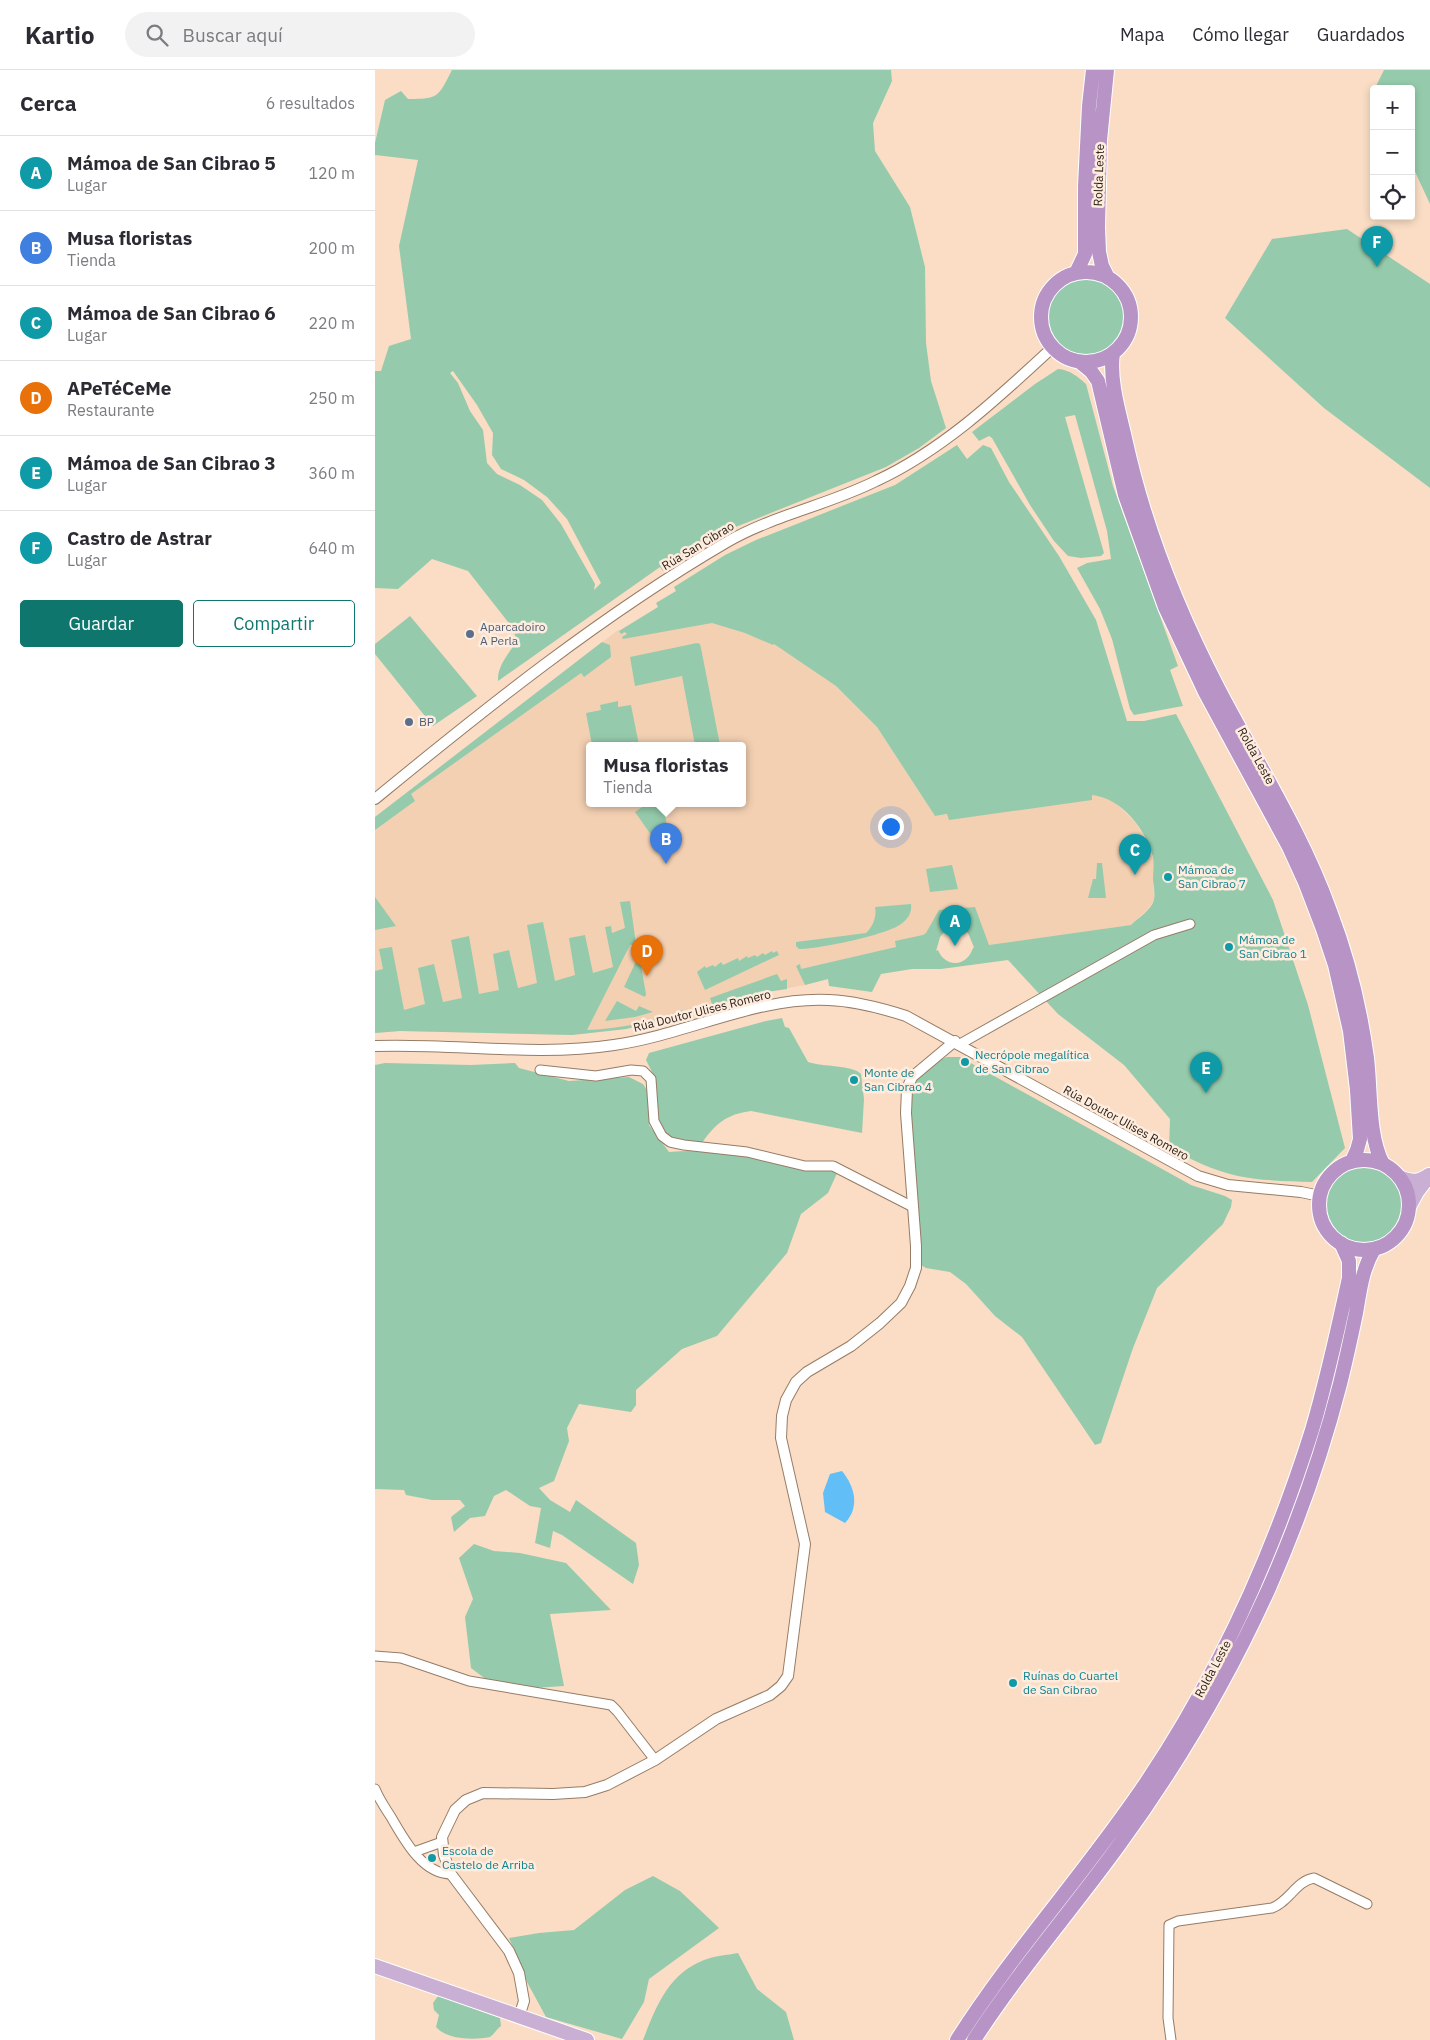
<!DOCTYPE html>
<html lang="es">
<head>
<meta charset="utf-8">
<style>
  :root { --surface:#fff; --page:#f2f2f3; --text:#2b2b33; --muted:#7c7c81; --line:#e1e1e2; --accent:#0f766e }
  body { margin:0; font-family:"IBM Plex Sans",sans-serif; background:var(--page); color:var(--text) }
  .controls { position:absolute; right:15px; top:15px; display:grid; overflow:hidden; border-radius:5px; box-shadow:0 2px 8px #0003 }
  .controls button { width:45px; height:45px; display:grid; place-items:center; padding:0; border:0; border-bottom:1px solid var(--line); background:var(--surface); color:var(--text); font:25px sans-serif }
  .you { position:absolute; left:515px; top:756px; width:18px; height:18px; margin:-12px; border:4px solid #fff; border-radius:50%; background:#1a73e8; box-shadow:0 0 0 8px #1a73e833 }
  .badge { display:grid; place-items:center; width:32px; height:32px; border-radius:50%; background:var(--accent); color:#fff; font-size:16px; font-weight:700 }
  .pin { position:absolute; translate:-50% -41px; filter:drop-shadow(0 1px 2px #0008) }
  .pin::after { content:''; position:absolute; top:26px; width:18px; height:15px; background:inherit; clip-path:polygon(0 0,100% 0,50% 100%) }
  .popup { position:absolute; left:211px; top:672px; width:160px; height:65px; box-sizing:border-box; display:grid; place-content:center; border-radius:5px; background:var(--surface); filter:drop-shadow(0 1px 4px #0005); font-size:16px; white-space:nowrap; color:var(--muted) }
  .popup b { font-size:19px; color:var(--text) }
  .popup::after { content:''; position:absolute; left:50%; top:100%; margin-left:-10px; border:10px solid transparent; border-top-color:var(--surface) }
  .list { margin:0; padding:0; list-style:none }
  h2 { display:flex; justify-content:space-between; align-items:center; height:65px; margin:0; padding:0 20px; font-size:21px }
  h2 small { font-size:16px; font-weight:400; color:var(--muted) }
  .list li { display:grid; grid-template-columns:32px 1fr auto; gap:15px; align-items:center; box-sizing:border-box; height:75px; padding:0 20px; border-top:1px solid var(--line) }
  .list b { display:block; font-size:19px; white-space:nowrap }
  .list p { margin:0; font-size:16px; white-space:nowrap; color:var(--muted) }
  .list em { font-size:16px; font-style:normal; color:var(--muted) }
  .actions { display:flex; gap:10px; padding:15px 20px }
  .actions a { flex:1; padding:11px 0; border:1px solid var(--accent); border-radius:5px; text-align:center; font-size:18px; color:var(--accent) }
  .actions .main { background:var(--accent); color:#fff }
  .icon { flex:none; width:28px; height:28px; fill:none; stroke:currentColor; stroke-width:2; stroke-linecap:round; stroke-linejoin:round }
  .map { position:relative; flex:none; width:1055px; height:1970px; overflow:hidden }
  header { display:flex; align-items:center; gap:30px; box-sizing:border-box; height:70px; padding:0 25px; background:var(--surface); border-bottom:1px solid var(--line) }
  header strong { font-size:24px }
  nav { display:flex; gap:28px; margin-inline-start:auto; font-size:18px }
  .search { width:350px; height:45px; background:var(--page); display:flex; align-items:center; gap:12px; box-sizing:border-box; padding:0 18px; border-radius:28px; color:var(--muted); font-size:19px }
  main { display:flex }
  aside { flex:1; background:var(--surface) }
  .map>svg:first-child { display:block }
</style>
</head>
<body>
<header>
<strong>Kartio</strong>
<div class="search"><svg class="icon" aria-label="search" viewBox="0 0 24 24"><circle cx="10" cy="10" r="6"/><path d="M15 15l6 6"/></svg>Buscar aquí</div>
<nav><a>Mapa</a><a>Cómo llegar</a><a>Guardados</a></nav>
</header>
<main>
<aside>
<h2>Cerca<small>6 resultados</small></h2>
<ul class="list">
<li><span class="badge" style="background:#0f9aa8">A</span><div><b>Mámoa de San Cibrao 5</b><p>Lugar</p></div><em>120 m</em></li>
<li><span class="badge" style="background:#3f7fe0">B</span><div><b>Musa floristas</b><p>Tienda</p></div><em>200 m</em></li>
<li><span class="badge" style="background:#0f9aa8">C</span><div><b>Mámoa de San Cibrao 6</b><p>Lugar</p></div><em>220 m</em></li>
<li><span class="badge" style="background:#e8710a">D</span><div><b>APeTéCeMe</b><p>Restaurante</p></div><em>250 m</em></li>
<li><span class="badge" style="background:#0f9aa8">E</span><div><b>Mámoa de San Cibrao 3</b><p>Lugar</p></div><em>360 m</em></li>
<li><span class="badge" style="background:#0f9aa8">F</span><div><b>Castro de Astrar</b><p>Lugar</p></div><em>640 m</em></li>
</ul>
<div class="actions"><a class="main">Guardar</a><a>Compartir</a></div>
</aside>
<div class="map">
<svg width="1055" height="1970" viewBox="0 0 1055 1970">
  <rect width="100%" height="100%" fill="#faddc4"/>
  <path fill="#f3d0b2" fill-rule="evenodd" d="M 317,518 L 461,616 L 502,657 L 560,746 L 717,725 L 726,726 L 740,732 L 760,752 L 770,768 L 778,788 L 779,830 L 773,839 L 756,855 L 599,878 L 593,863 L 583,858 L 576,859 L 569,862 L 565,867 L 561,881 L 430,915 L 386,923 L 251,959 L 197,965 L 25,961 L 0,963 L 0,747 L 243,560 L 244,561 ZM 215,675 L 367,675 L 367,733 L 215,733 Z"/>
  <path fill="#95cbac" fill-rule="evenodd" d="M 77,0 L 516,0 L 517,11 L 498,53 L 500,81 L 535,137 L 550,197 L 551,273 L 556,311 L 571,358 L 544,378 L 511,397 L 358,458 L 288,501 L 285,497 L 123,611 C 122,596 134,583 142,571 L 137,557 L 93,501 L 57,489 L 23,519 L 0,518 L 0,301 L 6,301 L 14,276 L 36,269 L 24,176 L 43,90 L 0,85 L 0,73 L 10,30 L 26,21 L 33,29 C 64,29 63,27 77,0 ZM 78,301 L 102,335 L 118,363 L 117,385 L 126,399 L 149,410 L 172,427 L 192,449 L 226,513 L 219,520 L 220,514 L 186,454 L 167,430 L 145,415 L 122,404 L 112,393 L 108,360 L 95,341 L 83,313 L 75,303 Z
    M 1009,0 L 1055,0 L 1055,134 L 1036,93 L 1036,19 L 1002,19 L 1001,16 Z
    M 972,159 L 1055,214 L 1055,418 L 949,338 L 850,248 L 897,169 Z
    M671 247a39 39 0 1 1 78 0a39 39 0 1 1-78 0Z
    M 683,299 C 695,300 702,306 711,314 L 738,416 L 803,596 L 795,600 L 808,636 L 759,645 L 755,639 L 737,569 L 725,539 L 702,498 L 712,493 L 736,489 L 732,461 L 700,345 L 690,347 L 729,483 L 726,486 L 706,488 L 693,486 L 679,471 L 655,435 L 617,368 L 614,366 L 604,371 L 597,362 L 660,314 Z
    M 582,375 L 592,389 L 608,375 L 616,378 L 634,412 L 684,486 L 721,550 L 752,651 L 769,651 L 801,644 L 898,830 L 933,935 L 970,1078 L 937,1112 C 913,1111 887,1111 863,1106 C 839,1101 816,1089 794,1079 L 795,1049 L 749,995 L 683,944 L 633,890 L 566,899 L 537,899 L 506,904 L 497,922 L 454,916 L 453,909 L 430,915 L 421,896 L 425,894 L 426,899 L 521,877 L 520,871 L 548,865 L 551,863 L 564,840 L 600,837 L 614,875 L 756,855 C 763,848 776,840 779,830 C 780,824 779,816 778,810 C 778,803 779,794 778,787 C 771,760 747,728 717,725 L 717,730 L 574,750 L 572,744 L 560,746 L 502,657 L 461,616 L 399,574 L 398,575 L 370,563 L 337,553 L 248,569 L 247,567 L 252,564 L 250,562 L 246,564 L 244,561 L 283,537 L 281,533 L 301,521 L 299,517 L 350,485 L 381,470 L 520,415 ZM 583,858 L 593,863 L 599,877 C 597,879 596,884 593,887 C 583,898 568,893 563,880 L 561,881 L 565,867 L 569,862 Z
    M 35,546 L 102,626 L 58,656 L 0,584 L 0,574 Z
    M 227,572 L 235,575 L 236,587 L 209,607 L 206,603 L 36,724 L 40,731 L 0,760 L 0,747 Z
    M 322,573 L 325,574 L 326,578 L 345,675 L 320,675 L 307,606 L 260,616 L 255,587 Z
    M 243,631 L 243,637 L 256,635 L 264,675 L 217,675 L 211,643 L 226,640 L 225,635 Z
    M 273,733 L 288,733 L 295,772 L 286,779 L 260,742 Z
    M 722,793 L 727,793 L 731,828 L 713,828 L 718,809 L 721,809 Z
    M 577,795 L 583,819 L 555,822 L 551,799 Z
    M 0,827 L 21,856 L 0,860 Z
    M 255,831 L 261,874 L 255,875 L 212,960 C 246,959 277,951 308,940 L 310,945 L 251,959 L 197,965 L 25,961 L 0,963 L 0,901 L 8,899 L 4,879 L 17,877 L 29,940 L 50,934 L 43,898 L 59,894 L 68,932 L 87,928 L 76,870 L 94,866 L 104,924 L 124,920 L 118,884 L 134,880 L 143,918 L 162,913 L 152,855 L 168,852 L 180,911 L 200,905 L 194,868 L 210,865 L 218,903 L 238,897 L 230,857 L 236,856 L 237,863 L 250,858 L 245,832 Z
    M 536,834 C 537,843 533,849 526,854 C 512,865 443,879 424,879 L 421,876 L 421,872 L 491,863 C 498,857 502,846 500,837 Z
    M 397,881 L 398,883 L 402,881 L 404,885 L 330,920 L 322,902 L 330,896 L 331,898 L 338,895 L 340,897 L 346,892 L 348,895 L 363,888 L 364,891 L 372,886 L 373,888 L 380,885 L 382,887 L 388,883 L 390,885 Z
    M 264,885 L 271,924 L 270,927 L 249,917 Z
    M 402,904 L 406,911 L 412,909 L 412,919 L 386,923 L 338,937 L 335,928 Z
    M 242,931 L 261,941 L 264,936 L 278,942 L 260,947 L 230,951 Z
    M 407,948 L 410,957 L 414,958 L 433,992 C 447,997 478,995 486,1004 L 489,1029 L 487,1063 L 376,1041 C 352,1044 340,1054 327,1073 L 296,1067 L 290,1062 L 283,1051 L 279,1030 L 280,1008 L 271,990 L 274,983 L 391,951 Z
    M 572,987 L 585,987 L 816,1115 L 850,1126 L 857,1130 L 856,1137 L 848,1154 L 782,1218 L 758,1278 L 726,1373 L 720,1375 L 647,1267 L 620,1246 L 591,1214 L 575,1202 L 551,1198 L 544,1194 L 536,1076 L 536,1019 L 542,1007 L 560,992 Z
    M 10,993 L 96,995 L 140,993 L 144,998 L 194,1011 L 254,1007 L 268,1014 L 274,1023 L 274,1055 L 294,1082 C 353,1076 405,1097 463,1101 L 453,1123 L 426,1144 L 412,1183 L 342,1266 L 307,1279 L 261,1320 L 261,1335 L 256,1342 L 204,1334 L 192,1358 L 194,1371 L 179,1411 L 164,1418 L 175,1430 L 195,1442 L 201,1430 L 261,1473 L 264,1495 L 258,1514 L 187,1465 L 178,1461 L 175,1478 L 160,1473 L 166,1438 L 155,1436 L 131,1420 L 119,1426 L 110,1446 L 95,1448 L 79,1462 L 76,1447 L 90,1436 L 85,1430 L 57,1430 L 31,1425 L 29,1420 L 0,1419 L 0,995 Z
    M951 1134a39 39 0 1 1 78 0a39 39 0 1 1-78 0Z
    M 99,1474 L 119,1481 L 145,1483 L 191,1493 L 236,1540 L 175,1544 L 189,1616 L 158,1618 L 112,1610 L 96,1598 L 90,1547 L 98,1529 L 84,1488 Z
    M 278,1806 L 305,1821 L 344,1858 L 274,1909 L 269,1932 L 247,1969 L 171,1947 L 152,1912 L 134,1868 L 164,1863 L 199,1860 L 250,1820 Z
    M 363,1883 L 382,1919 L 411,1942 L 419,1970 L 268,1970 C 281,1937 293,1904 329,1890 C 339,1886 352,1885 363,1883 Z
    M 63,1926 L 125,1948 L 126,1956 C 122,1959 119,1964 115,1967 C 99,1970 72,1970 61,1957 L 64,1945 L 59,1940 L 58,1933 Z"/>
  <path fill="#62bef7" d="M 467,1401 C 480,1417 485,1437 470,1453 L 450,1442 L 448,1423 L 455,1404 Z"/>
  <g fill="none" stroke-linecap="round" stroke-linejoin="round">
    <g stroke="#967c66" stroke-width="11">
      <path id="minor" d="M 585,974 L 779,865 L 815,854
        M 165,1000 L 221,1006 L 256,1000 L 268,1001 L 276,1009 L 279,1051 L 287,1066 L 295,1072 L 309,1075 L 372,1082 L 430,1096 L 458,1096 L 538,1137
        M 0,1586 L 26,1588 L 94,1611 L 236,1635 L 242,1641 L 280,1690
        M 0,1719 C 4,1729 10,1738 16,1747 C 29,1769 47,1804 76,1804
        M 39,1782 L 67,1772
        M 796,1970 L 793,1948 L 794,1855 L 803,1851 L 897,1838 C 914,1832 921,1811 939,1808 L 992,1834"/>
    </g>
    <g stroke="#967c66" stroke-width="12">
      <path id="tertiary" d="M 0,729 C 112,637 227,545 352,472 C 399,445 453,435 501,411 C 568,380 624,327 677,278
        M 0,976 C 79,973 160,987 239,975 C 310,965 383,926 454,930 C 481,931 506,938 531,946 L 823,1106 L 853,1115 L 926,1122 L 945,1126
        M 144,1947 L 149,1931 L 144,1903 L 134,1881 L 76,1804 L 69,1785 L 67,1767 L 80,1740 L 91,1730 L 108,1723 L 178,1724 L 210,1722 L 232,1715 L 280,1690 L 341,1649 L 395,1625 L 406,1616 L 413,1606 L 430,1474 L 406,1368 L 407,1346 L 411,1330 L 421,1312 L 432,1302 L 476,1276 L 505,1253 L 526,1233 L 535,1216 L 541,1198 L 541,1176 L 531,1043 L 532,1019 L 537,1007 L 580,971"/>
    </g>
    <g stroke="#fff" stroke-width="16">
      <path id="primary" d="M 1026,1108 C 1038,1112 1044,1112 1054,1105
        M 1034,1137 L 1042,1122 L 1055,1105
        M 0,1896 L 212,1970"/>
    </g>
    <g stroke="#fff" stroke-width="16">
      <path id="trunk" d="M 732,0 L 725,70 L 723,157 L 724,182 L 727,196 L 733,208
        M666 247a45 45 0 1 1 90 0a45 45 0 1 1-90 0Z
        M 701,203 L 710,184 L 710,116 L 714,36 L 718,0
        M 738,283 C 734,310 744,342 750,368 C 769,456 803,541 844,620 C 882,693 927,763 955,841 C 973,888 985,937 992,988 C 996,1021 993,1066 1008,1094
        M 705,292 L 716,301 L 723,311 L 750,425 L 790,537 L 831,624 L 914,777 L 930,812 L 948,859 L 960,895 L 975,961 L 982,1020 L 985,1069 L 982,1080 L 977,1091
        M944 1135a45 45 0 1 1 90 0a45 45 0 1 1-90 0Z
        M 582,1970 C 640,1879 713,1800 773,1710 C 845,1602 898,1484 937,1360 C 952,1310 963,1259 974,1208 L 974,1191 L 966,1173
        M 599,1970 C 643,1902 697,1840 744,1775 C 803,1694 853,1609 894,1518 C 923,1452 947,1384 965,1314 C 971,1290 976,1267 981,1243 C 985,1220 987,1200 999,1179"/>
    </g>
    <use href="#minor" stroke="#fff" stroke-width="9"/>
    <use href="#tertiary" stroke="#fff" stroke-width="10"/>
    <use href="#primary" stroke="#caafd4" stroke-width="14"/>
    <use href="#trunk" stroke="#b894c6" stroke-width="14"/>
  </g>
  <g fill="#5c6f8a" stroke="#feecde" stroke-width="2">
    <circle cx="95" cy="564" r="5"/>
    <circle cx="34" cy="652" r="5"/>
  </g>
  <g fill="#0f9aa8" stroke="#feecde" stroke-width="2">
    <circle cx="793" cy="807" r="5"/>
    <circle cx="854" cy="877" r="5"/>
    <circle cx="590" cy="992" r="5"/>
    <circle cx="479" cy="1010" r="5"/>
    <circle cx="638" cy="1613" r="5"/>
    <circle cx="57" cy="1788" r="5"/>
  </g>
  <g text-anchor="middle" stroke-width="5" stroke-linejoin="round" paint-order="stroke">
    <g font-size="12" fill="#271d14" stroke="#feecde">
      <text transform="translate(724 105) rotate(-88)" y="4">Rolda Leste</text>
      <text transform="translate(323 476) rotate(-31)" y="4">Rúa San Cibrao</text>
      <text transform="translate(881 686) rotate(61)" y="4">Rolda Leste</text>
      <text transform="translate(327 941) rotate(-14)" y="4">Rúa Doutor Ulises Romero</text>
      <text transform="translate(751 1053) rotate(29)" y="4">Rúa Doutor Ulises Romero</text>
      <text transform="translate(838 1599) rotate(-62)" y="4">Rolda Leste</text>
    </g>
    <g font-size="12" fill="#4e5e75" stroke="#feecde" text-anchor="start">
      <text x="105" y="561">Aparcadoiro<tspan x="105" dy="14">A Perla</tspan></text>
      <text x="44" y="656">BP</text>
    </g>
    <g font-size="12" fill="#0d838f" stroke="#feecde" text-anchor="start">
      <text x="803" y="804">Mámoa de<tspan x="803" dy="14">San Cibrao 7</tspan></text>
      <text x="864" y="874">Mámoa de<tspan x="864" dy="14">San Cibrao 1</tspan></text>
      <text x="600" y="989">Necrópole megalítica<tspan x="600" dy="14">de San Cibrao</tspan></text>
      <text x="489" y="1007">Monte de<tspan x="489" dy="14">San Cibrao 4</tspan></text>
      <text x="648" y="1610">Ruínas do Cuartel<tspan x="648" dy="14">de San Cibrao</tspan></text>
      <text x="67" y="1785">Escola de<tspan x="67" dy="14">Castelo de Arriba</tspan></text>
    </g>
  </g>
</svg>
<div class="controls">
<button>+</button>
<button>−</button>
<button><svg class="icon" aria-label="locate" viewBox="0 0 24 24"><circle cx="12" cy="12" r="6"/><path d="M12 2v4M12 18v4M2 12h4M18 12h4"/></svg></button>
</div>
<div class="you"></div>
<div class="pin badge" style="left:580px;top:876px;background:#0f9aa8">A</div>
<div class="pin badge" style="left:291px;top:794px;background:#3f7fe0">B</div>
<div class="popup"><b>Musa floristas</b>Tienda</div>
<div class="pin badge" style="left:760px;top:805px;background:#0f9aa8">C</div>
<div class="pin badge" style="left:272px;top:906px;background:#e8710a">D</div>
<div class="pin badge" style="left:831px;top:1023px;background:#0f9aa8">E</div>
<div class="pin badge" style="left:1002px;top:197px;background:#0f9aa8">F</div>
</div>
</main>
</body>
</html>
